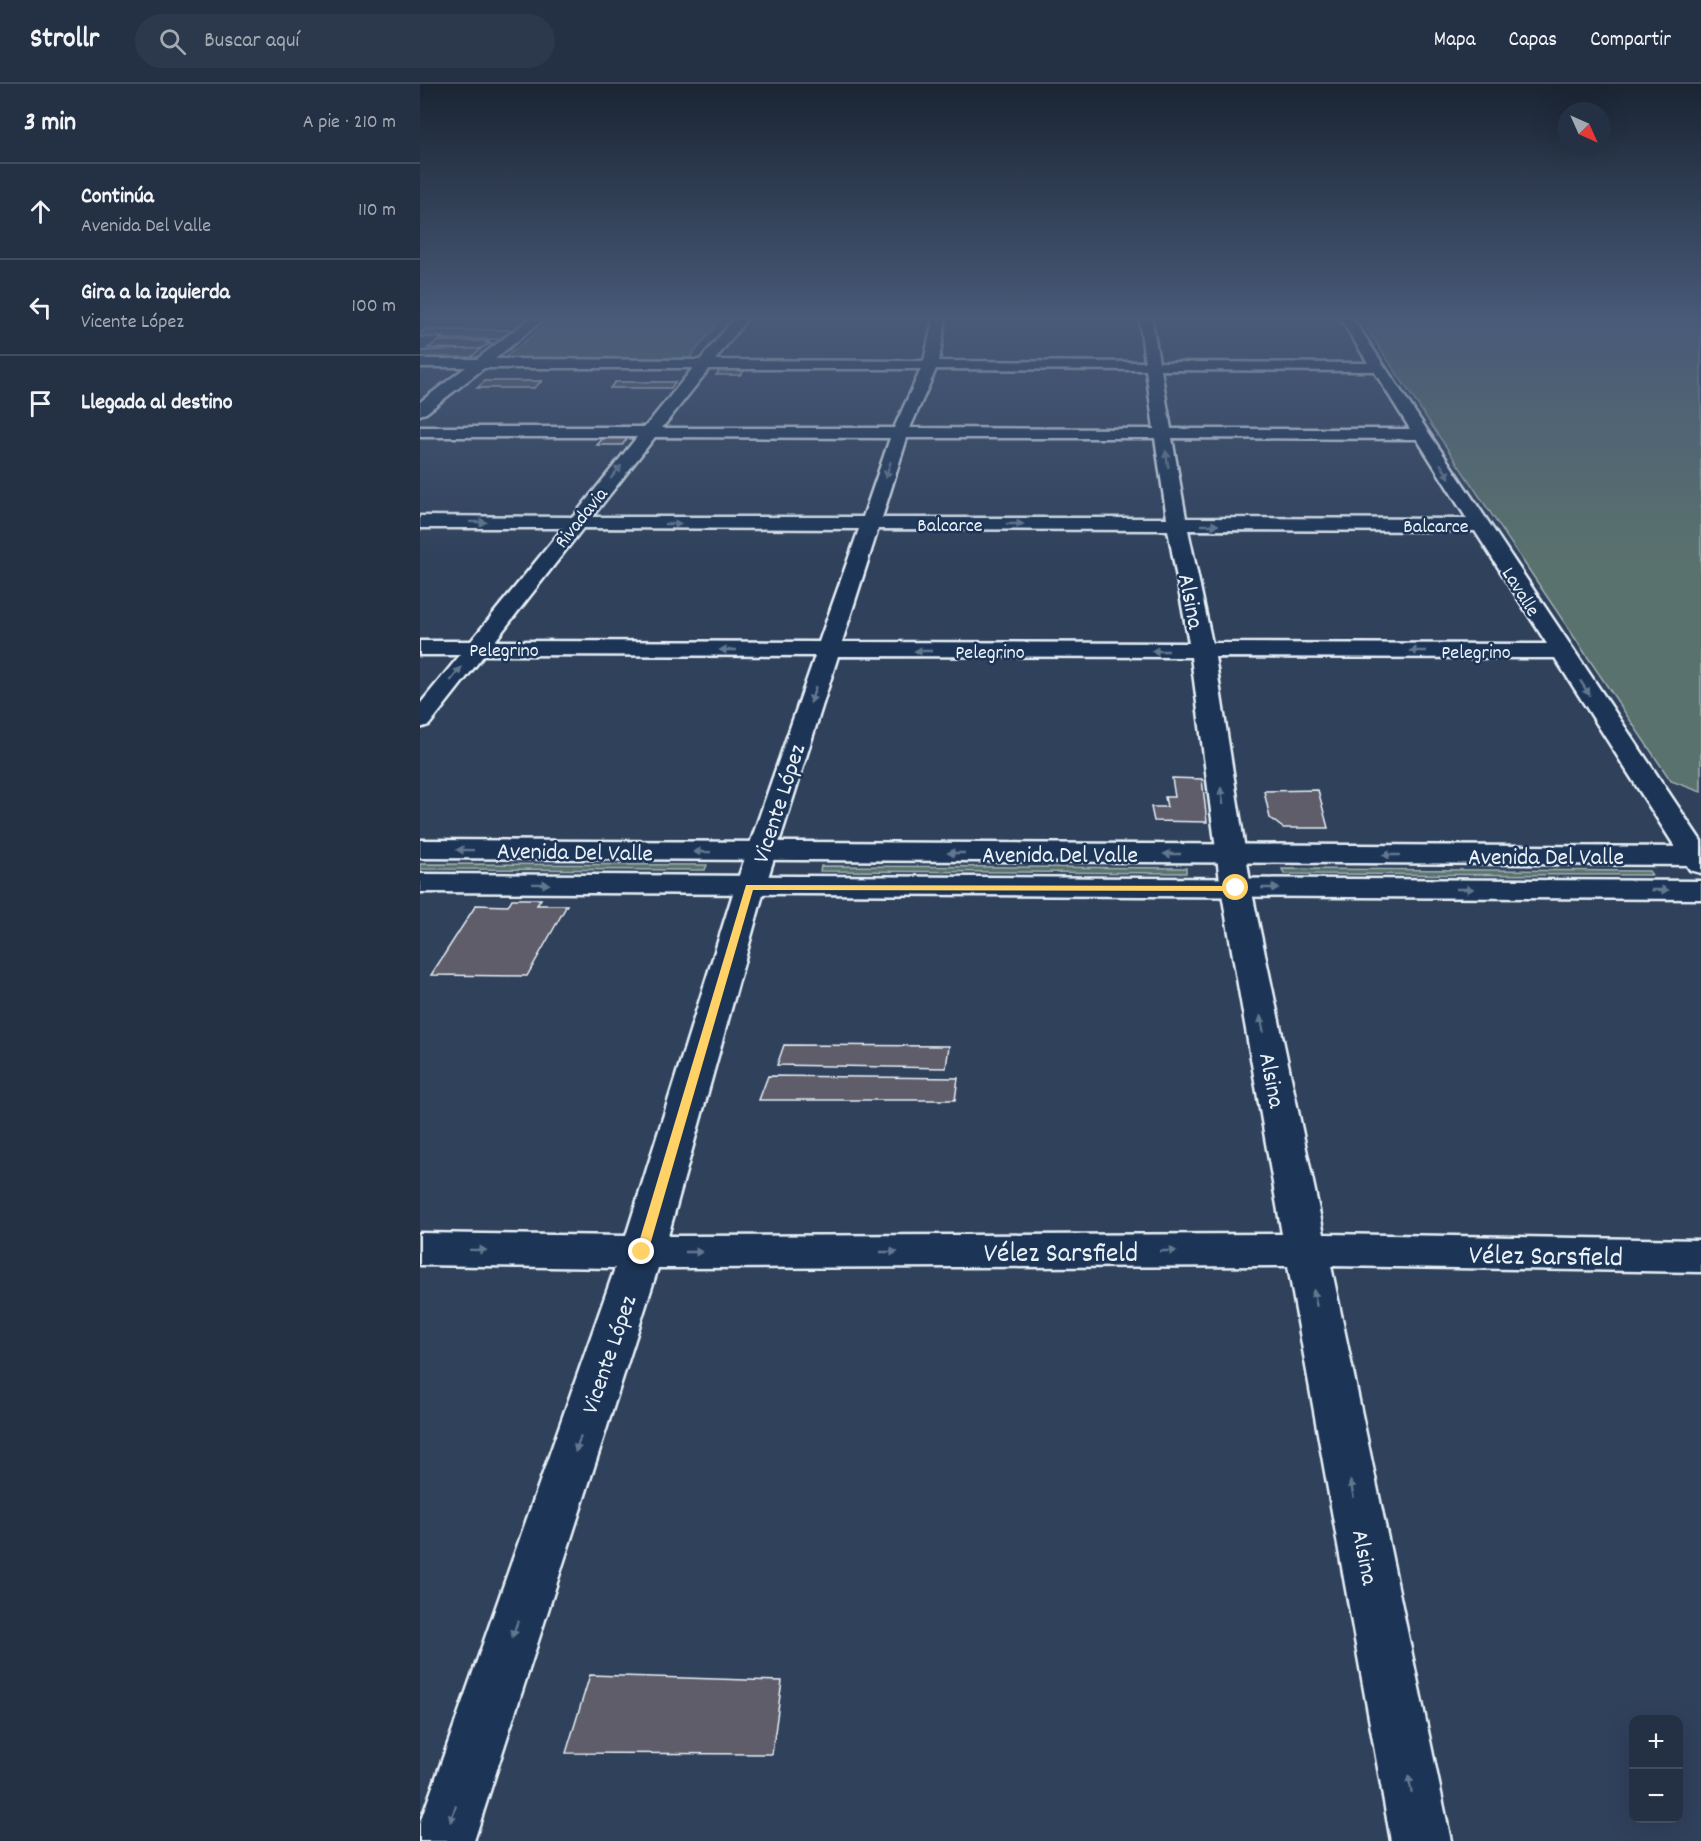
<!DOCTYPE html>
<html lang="es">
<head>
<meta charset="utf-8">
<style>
  :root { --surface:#243145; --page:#2c394c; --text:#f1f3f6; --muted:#a3a9b3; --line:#414c5e }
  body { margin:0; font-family:Dekko,sans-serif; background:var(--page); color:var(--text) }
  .controls { position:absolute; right:18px; bottom:18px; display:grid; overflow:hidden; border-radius:12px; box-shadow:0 6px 24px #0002 }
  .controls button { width:54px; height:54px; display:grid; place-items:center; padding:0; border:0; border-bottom:2px solid var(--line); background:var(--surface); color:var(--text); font:30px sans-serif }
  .compass { position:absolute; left:1137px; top:18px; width:54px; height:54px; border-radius:50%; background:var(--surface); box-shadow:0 6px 24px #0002; rotate:135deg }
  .stop { position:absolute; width:18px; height:18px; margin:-14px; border:4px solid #ffd166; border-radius:50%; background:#fff }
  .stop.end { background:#ffd166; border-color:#fff; box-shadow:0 2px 6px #0008 }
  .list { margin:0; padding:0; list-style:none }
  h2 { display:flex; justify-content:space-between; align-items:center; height:78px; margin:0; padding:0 24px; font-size:26px }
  h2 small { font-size:20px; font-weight:400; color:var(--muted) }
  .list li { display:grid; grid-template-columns:39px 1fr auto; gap:18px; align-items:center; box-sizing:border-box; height:96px; padding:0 24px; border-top:2px solid var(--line) }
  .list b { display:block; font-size:22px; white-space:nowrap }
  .list p { margin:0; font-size:20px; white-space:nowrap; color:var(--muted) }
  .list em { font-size:20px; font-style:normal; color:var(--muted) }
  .icon { flex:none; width:33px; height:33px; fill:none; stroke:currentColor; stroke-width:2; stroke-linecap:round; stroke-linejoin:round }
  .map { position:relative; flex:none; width:1281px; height:1757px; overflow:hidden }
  header { display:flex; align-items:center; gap:36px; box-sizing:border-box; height:84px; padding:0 30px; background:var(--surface); border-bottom:2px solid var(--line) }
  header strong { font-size:28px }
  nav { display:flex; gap:33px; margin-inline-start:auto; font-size:21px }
  .search { width:420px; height:54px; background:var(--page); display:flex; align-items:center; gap:15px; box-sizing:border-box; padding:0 21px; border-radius:33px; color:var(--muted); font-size:22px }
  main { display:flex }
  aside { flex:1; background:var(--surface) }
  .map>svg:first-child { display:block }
</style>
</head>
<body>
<header>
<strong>Strollr</strong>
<div class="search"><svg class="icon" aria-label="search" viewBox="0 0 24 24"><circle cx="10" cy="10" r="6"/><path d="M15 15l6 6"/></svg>Buscar aquí</div>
<nav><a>Mapa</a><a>Capas</a><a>Compartir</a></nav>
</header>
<main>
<aside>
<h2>3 min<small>A pie · 210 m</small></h2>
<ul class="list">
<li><svg class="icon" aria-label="ahead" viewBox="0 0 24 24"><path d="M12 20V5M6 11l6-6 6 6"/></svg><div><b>Continúa</b><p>Avenida Del Valle</p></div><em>110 m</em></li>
<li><svg class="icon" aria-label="left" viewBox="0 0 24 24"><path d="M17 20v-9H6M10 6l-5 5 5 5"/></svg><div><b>Gira a la izquierda</b><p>Vicente López</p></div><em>100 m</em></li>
<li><svg class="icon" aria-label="arrive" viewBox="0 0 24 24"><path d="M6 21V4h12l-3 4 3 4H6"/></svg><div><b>Llegada al destino</b></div></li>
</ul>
</aside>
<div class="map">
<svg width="1281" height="1757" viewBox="0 0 1281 1757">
  <rect width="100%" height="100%" fill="#30415c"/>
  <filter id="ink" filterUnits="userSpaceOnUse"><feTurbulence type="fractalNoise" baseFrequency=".0167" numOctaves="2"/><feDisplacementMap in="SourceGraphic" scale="12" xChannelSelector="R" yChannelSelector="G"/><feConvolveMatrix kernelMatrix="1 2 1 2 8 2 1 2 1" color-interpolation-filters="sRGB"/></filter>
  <g filter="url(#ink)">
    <path fill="#5a726e" stroke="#a1b2b3" stroke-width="1.5" d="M 304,232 L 268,276 L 82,276 L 135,233 Z
      M 938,232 L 1281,232 L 1281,708 L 1251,697 Z
      M 0,780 L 287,781 L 285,786 L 0,785 Z
      M 401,782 L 766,784 L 766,789 L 400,787 Z
      M 862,785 L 1229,787 L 1232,791 L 864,790 Z"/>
    <path fill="#5e5d69" stroke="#e8f1f8" stroke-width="1.5" d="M 5,246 L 92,246 L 80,255 L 19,255 L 23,253 L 0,253 L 0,249 Z
      M 18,257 L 69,257 L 66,259 L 73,259 L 58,265 L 8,264 Z
      M 42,265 L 61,265 L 50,274 L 0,274 L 0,267 Z
      M 302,284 L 327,284 L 320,291 L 296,291 Z
      M 65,297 L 122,297 L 114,304 L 57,304 Z
      M 195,298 L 255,298 L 251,304 L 190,304 Z
      M 184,353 L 201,353 L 207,355 L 202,361 L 177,361 Z
      M 752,694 L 782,695 L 787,738 L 734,737 L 731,723 L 747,723 L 745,713 L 755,713 Z
      M 898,706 L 908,744 L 863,744 L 850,734 L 844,707 Z
      M 92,815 L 121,815 L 117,821 L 147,821 L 107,892 L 11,891 L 56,821 L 88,822 Z
      M 364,961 L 529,962 L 526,984 L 357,981 Z
      M 348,992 L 538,994 L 535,1016 L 339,1016 Z
      M 170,1591 L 362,1597 L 352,1670 L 146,1669 Z"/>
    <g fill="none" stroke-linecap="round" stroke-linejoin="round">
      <g stroke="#e8f1f8" stroke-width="5">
        <path id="minor" d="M 113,232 L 127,232 L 75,275 L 280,276 L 316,232 L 329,232 L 295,276 L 504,277 L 514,232 L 526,232 L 519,277 L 725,278 L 719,232 L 731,232 L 739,278 L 948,279 L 919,232 L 931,232 L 1281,757 L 1281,789 L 1270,786 L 1266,780 L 1135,574 L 795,573 L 831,804 L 904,1150 L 1281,1156 L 1281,1188 L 911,1182 L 1031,1757 L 971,1757 L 868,1182 L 238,1184 L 54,1757 L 0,1757 L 0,1739 L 195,1184 L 0,1181 L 0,1149 L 206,1152 L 315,803 L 395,572 L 64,571 L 9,641 L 0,644 L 0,620 L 40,571 L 0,571 L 0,557 L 51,557 L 143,444 L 0,444 L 0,432 L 153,433 L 217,353 L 0,353 L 0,343 L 225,343 L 273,284 L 64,284 L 6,329 L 0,331 L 0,318 L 46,283 L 0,283 L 0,275 L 57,275 ZM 289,285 L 501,285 L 474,344 L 242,344 ZM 516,285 L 726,286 L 734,345 L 490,344 ZM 741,286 L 954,287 L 990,345 L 751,345 ZM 235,353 L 470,354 L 443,433 L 172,433 ZM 487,354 L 735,354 L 747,434 L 462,434 ZM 752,354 L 997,355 L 1047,435 L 766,434 ZM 163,444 L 439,445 L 399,558 L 75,557 ZM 458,445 L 748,446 L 769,559 L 422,558 ZM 768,446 L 1055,447 L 1127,560 L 792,559 ZM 418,572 L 771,573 L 801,804 L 862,1150 L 248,1152 L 345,803 Z"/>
      </g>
      <g stroke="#e8f1f8" stroke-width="5">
        <path id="secondary" d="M 0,756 L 1281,763 L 1281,781 L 0,774 Z
          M 0,790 L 1281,797 L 1281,815 L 0,808 Z"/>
      </g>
      <use href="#minor" fill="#1d3557" fill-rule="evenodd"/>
      <use href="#secondary" fill="#1d3557" fill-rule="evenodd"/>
    </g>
    <defs><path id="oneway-solid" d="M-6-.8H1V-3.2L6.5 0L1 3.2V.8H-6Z" transform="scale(1.5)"/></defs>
    <g fill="#64778f">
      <use href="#oneway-solid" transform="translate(747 375) rotate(-99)"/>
      <use href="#oneway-solid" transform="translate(468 386) rotate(108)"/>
      <use href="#oneway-solid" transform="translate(1025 387) rotate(57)"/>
      <use href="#oneway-solid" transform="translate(196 388) rotate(-51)"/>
      <use href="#oneway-solid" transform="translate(58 438) rotate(1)"/>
      <use href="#oneway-solid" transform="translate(253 440)"/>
      <use href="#oneway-solid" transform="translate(595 440)"/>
      <use href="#oneway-solid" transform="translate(790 441)"/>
      <use href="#oneway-solid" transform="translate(308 566) rotate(-180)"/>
      <use href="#oneway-solid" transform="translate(503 567) rotate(180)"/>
      <use href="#oneway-solid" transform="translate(740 567) rotate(180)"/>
      <use href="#oneway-solid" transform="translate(998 567) rotate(-180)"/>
      <use href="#oneway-solid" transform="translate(36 590) rotate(-52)"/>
      <use href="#oneway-solid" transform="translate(1165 604) rotate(57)"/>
      <use href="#oneway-solid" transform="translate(393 611) rotate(108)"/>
      <use href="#oneway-solid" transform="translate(802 712) rotate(-98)"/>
      <use href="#oneway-solid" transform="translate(45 766) rotate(-179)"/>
      <use href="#oneway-solid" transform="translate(282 768) rotate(-179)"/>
      <use href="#oneway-solid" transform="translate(536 769) rotate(-180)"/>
      <use href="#oneway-solid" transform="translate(752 770) rotate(-180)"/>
      <use href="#oneway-solid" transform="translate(971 771) rotate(-180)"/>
      <use href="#oneway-solid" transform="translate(121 800) rotate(1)"/>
      <use href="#oneway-solid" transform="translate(850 804)"/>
      <use href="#oneway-solid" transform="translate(1045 805)"/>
      <use href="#oneway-solid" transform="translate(1240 806)"/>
      <use href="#oneway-solid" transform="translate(842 940) rotate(-101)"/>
      <use href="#oneway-solid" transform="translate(58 1166) rotate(1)"/>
      <use href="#oneway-solid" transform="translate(748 1167)"/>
      <use href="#oneway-solid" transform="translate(274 1168)"/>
      <use href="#oneway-solid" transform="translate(469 1168)"/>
      <use href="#oneway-solid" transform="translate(895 1214) rotate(-101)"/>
      <use href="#oneway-solid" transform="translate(158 1360) rotate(109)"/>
      <use href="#oneway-solid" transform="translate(932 1405) rotate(-101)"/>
      <use href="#oneway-solid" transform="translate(95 1545) rotate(109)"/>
      <use href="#oneway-solid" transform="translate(990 1700) rotate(-101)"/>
      <use href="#oneway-solid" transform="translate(33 1730) rotate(109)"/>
    </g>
  </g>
  <linearGradient id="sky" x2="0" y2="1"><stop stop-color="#1a2433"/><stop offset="0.49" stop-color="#485a78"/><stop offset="1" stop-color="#485a78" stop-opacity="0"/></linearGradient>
  <rect width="1281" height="478" fill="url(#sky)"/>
  <path fill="#ffd166" d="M 326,801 L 816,802 L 821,804 L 816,807 L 333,806 L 228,1168 L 222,1173 L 216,1168 Z"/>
  <g text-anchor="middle" stroke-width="5" stroke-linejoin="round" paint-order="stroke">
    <g font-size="20" fill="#e8f1f8" stroke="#1d3557">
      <text transform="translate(160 433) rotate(-51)" y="7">Rivadavia</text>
      <text x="530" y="447">Balcarce</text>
      <text x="1016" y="448">Balcarce</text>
      <text transform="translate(1102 507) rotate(58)" y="7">Lavalle</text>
      <text x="84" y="572">Pelegrino</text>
      <text x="570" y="574">Pelegrino</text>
      <text x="1056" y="574">Pelegrino</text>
    </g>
    <g font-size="24" fill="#e8f1f8" stroke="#1d3557">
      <text transform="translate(772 517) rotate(79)" y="8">Alsina</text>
      <text transform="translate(358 719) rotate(-72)" y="8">Vicente López</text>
      <text transform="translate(155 767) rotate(1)" y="8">Avenida Del Valle</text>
      <text x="640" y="778">Avenida Del Valle</text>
      <text x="1126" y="780">Avenida Del Valle</text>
      <text transform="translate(853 996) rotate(79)" y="8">Alsina</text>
      <text transform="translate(188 1270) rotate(-71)" y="8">Vicente López</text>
      <text transform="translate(946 1473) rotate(79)" y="8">Alsina</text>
    </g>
    <g font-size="28" fill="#e8f1f8" stroke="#1d3557">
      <text x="641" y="1177">Vélez Sarsfield</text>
      <text transform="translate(1126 1170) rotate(1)" y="10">Vélez Sarsfield</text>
    </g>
  </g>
</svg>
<div class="controls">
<button>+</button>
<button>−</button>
</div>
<svg class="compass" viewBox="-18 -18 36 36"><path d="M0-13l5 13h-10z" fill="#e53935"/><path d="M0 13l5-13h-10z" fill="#a3a9b3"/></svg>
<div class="stop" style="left:816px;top:804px"></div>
<div class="stop end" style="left:222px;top:1168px"></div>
</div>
</main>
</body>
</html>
